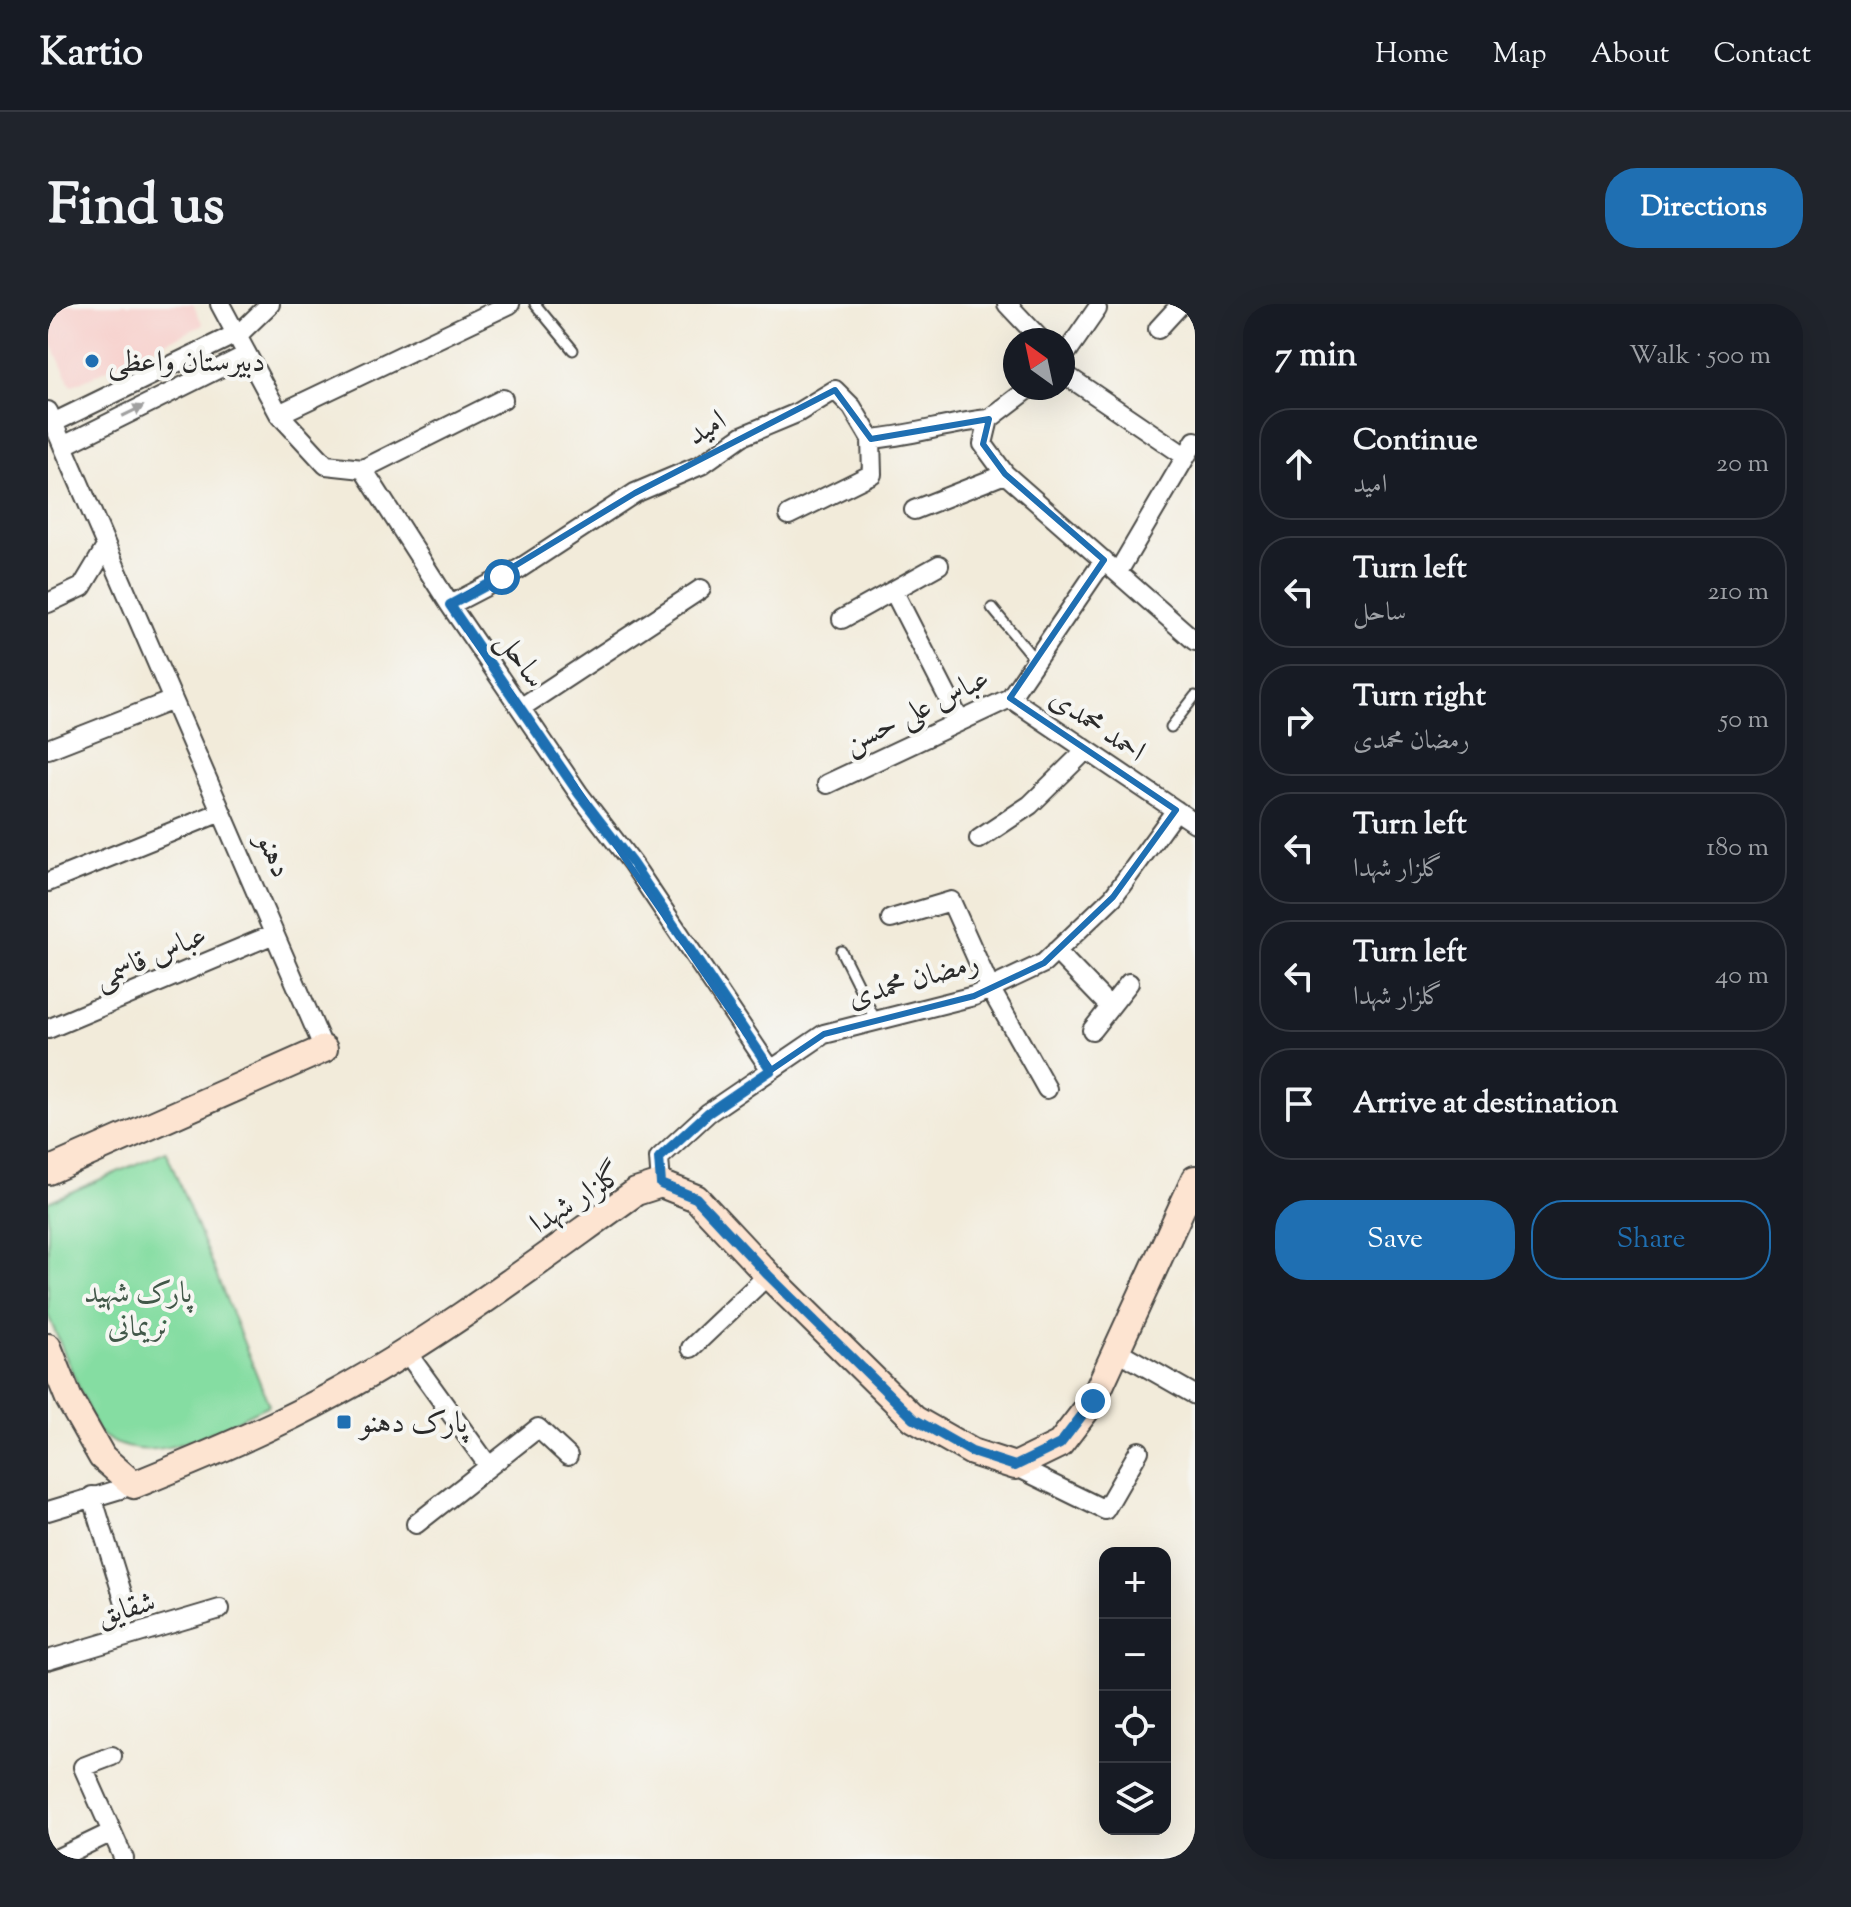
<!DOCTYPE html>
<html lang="en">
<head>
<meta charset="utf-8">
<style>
  :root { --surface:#171b24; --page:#20242c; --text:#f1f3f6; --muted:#9ea1a6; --line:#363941; --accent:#1f6fb2 }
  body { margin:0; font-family:"Sorts Mill Goudy",Amiri,serif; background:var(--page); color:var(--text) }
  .controls { position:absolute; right:24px; bottom:24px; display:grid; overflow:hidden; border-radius:16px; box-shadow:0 8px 32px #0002 }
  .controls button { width:72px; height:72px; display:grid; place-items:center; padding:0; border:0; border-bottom:2px solid var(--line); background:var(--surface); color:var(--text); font:40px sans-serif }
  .compass { position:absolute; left:955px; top:24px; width:72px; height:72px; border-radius:50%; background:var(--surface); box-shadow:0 8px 32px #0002; rotate:327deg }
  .stop { position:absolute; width:24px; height:24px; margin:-18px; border:6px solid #1f6fb2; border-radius:50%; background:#fff }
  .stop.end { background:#1f6fb2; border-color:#fff; box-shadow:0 2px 8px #0008 }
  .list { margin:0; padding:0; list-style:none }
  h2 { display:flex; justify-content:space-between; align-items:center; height:104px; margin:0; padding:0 32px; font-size:34px }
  h2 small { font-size:26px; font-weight:400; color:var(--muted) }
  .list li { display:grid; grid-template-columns:52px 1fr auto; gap:24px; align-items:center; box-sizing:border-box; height:112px; margin:0 16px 16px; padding:0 16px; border:2px solid var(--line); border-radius:32px }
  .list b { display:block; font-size:30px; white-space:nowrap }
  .list p { margin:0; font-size:26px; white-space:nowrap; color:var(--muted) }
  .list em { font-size:26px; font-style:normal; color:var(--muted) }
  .actions { display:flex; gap:16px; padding:24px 32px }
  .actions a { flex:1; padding:18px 0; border:2px solid var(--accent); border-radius:32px; text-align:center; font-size:28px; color:var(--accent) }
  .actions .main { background:var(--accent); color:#fff }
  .icon { flex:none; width:44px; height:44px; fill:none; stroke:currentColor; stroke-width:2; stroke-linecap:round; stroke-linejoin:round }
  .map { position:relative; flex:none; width:1147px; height:1555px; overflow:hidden; border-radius:32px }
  header { display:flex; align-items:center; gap:48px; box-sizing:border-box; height:112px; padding:0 40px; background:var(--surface); border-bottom:2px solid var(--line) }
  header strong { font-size:38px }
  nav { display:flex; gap:44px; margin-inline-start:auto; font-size:28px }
  .intro { display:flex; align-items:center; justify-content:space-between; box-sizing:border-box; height:192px; padding:0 48px }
  h1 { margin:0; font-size:56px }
  .button { padding:20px 36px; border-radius:32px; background:var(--accent); color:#fff; font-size:28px; font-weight:700 }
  main { display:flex; gap:48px; padding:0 48px }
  aside { flex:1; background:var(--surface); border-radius:32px; box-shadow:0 8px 32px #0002 }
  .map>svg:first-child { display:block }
</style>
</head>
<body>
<header>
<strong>Kartio</strong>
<nav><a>Home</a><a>Map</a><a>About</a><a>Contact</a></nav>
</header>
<div class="intro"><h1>Find us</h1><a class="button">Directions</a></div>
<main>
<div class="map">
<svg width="1147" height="1555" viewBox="0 0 1147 1555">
  <rect width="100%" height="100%" fill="#f6f6f2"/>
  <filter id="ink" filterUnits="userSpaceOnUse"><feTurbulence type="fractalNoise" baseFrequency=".0125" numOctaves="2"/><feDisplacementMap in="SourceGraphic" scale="16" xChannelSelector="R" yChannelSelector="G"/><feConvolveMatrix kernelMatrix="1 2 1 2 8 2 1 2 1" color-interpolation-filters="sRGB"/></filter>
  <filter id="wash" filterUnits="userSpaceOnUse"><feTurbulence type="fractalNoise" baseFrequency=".006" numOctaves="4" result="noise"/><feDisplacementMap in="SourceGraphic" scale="32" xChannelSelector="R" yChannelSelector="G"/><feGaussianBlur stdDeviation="1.8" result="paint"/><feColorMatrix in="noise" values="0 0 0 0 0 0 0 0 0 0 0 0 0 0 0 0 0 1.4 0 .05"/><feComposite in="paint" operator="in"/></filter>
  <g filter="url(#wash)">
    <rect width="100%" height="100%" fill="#f2ebda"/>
    <path fill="#f7d0cc" d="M 0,0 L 145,0 L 155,21 L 23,82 L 0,32 Z"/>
    <path fill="#85dda2" stroke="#588466" stroke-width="2" d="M 118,847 L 221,1101 C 167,1124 101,1172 49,1127 L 0,1011 L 0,898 Z"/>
  </g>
  <g filter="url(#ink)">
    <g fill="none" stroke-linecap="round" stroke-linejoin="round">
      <g stroke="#494845" stroke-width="13">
        <path id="lane" d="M 487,0 L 525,46
          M 944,304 L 987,356
          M 1123,423 L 1147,392
          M 793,647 L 827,715"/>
      </g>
      <g stroke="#494845" stroke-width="22">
        <path id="street" d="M 172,0 L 231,110 L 278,161 L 315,165 L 402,301 L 531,490 L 584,559 L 723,766
          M 959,0 L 993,36
          M 1110,25 L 1133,0
          M 1015,54 L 1049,5
          M 1015,69 L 1137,152
          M 982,84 L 941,115 L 935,140 L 957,170 L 1147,337
          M 0,107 L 276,745
          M 231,110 L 462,0
          M 5,119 L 194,27 L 222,0
          M 15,142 L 198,51
          M 315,165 L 455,95
          M 866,206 L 957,170
          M 741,211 L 824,170 L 823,135
          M 1070,268 L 1147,137
          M 846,288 L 912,417
          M 0,299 L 34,283 L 58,243
          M 402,301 L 471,265 L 587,189 L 653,161 L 694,132 L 749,109 L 787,86 L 804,103 L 823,135 C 863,132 900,119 941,115
          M 794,315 L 891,261
          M 962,394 L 1147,519
          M 474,403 L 653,285
          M 0,445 L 125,396
          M 779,480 L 962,394 L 1056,256
          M 931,535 L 982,501 L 1038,446
          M 0,578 L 173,508
          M 843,615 L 903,597 L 942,684 L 999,785
          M 1008,647 L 1062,703
          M 0,725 L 226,630
          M 1044,726 L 1081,679
          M 613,880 L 611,854 L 660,809 L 776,730 L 926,692 L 996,659 L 1065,593 L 1128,506
          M 643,1044 L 720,971
          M 357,1046 L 440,1161
          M 1068,1046 L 1147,1091
          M 967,1162 L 1057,1206 L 1091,1147
          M 44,1192 L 79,1305
          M 0,1207 L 86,1181
          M 368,1220 L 490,1124 L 520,1152
          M 0,1356 L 172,1305
          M 64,1452 L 35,1463 L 76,1555
          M 8,1555 L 64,1528"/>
      </g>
      <g stroke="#494845" stroke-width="30">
        <path id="secondary" d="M 0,867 L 276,745
          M 0,1043 L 21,1095 L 54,1153 L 86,1181 C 155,1153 225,1124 290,1088 C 394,1031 491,957 588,888 L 613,880 L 648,894 L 720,971 L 866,1115 L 924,1148 L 967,1162 L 1012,1140 L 1045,1097 L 1147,875"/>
      </g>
      <use href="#lane" stroke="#fff" stroke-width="9"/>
      <use href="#street" stroke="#fff" stroke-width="18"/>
      <use href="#secondary" stroke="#fde4d1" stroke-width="26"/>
    </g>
    <defs><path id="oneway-solid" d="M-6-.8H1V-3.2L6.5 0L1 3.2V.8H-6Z" transform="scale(2)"/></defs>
    <use fill="#a0a0a0" href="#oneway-solid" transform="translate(85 107) rotate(-26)"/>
  </g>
  <g fill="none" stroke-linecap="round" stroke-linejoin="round" filter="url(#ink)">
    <path stroke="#1f6fb2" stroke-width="10" d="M 454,273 L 402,301 L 531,490 L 584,559 L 723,766 L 660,809 L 611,854 L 613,880 L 648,894 L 720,971 L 866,1115 L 924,1148 L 967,1162 L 1012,1140 L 1045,1097"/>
  </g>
  <path fill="none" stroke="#1f6fb2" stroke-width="6" stroke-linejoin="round" d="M 787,86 L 823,135 L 941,115 L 935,140 L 957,170 L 1056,256 L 962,394 L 1128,506 L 1065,593 L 996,659 L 926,692 L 776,730 L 723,766 L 402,301 L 587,189 Z"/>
  <g fill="#1f6fb2" stroke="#f6f6f2" stroke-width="3">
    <circle cx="44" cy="57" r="8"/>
    <rect x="288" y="1110" width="16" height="16" rx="4"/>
  </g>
  <g text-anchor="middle" stroke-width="8" stroke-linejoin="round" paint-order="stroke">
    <g font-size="30" fill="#2b2b2b" stroke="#f6f6f2" text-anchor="start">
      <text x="60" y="67">دبیرستان واعظی</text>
      <text x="312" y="1128">پارک دهنو</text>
    </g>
    <g font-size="30" fill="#2b2b2b" stroke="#f6f6f2">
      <text transform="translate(658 123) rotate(-32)" y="10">امید</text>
      <text transform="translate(474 355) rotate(55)" y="10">ساحل</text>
      <text transform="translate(868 406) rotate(-26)" y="10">عباس علی حسن</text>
      <text transform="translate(1050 420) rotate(34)" y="10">احمد محمدی</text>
      <text transform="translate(227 551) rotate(67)" y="10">دهنو</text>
      <text transform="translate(102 652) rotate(-23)" y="10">عباس قاسمی</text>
      <text transform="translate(865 675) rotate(-16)" y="10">رمضان محمدی</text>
      <text transform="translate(528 894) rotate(-33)" y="10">گلزار شهدا</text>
      <text transform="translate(78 1304) rotate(-16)" y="10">شقایق</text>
    </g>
    <g font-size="30" fill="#425849" stroke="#f6f6f2">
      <text x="90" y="998">پارک شهید<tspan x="90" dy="34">نریمانی</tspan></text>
    </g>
  </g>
</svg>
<div class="controls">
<button>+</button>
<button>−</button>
<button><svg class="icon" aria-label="locate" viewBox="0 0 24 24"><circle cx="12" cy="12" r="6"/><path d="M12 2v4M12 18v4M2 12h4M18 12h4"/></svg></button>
<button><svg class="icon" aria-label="layers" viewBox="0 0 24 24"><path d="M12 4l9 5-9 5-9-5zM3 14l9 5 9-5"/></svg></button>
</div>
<svg class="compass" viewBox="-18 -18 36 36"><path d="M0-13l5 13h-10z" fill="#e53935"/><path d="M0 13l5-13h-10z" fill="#9ea1a6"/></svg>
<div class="stop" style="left:454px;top:273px"></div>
<div class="stop end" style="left:1045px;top:1097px"></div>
</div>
<aside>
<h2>7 min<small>Walk · 500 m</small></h2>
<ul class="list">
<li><svg class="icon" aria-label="ahead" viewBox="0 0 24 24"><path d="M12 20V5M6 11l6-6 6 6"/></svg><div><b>Continue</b><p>امید</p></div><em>20 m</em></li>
<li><svg class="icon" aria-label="left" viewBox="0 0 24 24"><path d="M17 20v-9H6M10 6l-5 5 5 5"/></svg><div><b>Turn left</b><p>ساحل</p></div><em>210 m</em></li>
<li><svg class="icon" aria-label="right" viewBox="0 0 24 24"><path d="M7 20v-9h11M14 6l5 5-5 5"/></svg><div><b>Turn right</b><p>رمضان محمدی</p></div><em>50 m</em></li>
<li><svg class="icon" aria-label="left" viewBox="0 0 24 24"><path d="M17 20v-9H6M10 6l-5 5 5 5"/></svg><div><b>Turn left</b><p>گلزار شهدا</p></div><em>180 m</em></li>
<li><svg class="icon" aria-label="left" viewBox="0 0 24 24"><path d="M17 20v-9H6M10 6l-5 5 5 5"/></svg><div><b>Turn left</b><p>گلزار شهدا</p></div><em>40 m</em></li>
<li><svg class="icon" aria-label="arrive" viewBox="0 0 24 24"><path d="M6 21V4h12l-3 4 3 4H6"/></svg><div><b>Arrive at destination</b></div></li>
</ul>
<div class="actions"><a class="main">Save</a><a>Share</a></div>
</aside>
</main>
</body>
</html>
